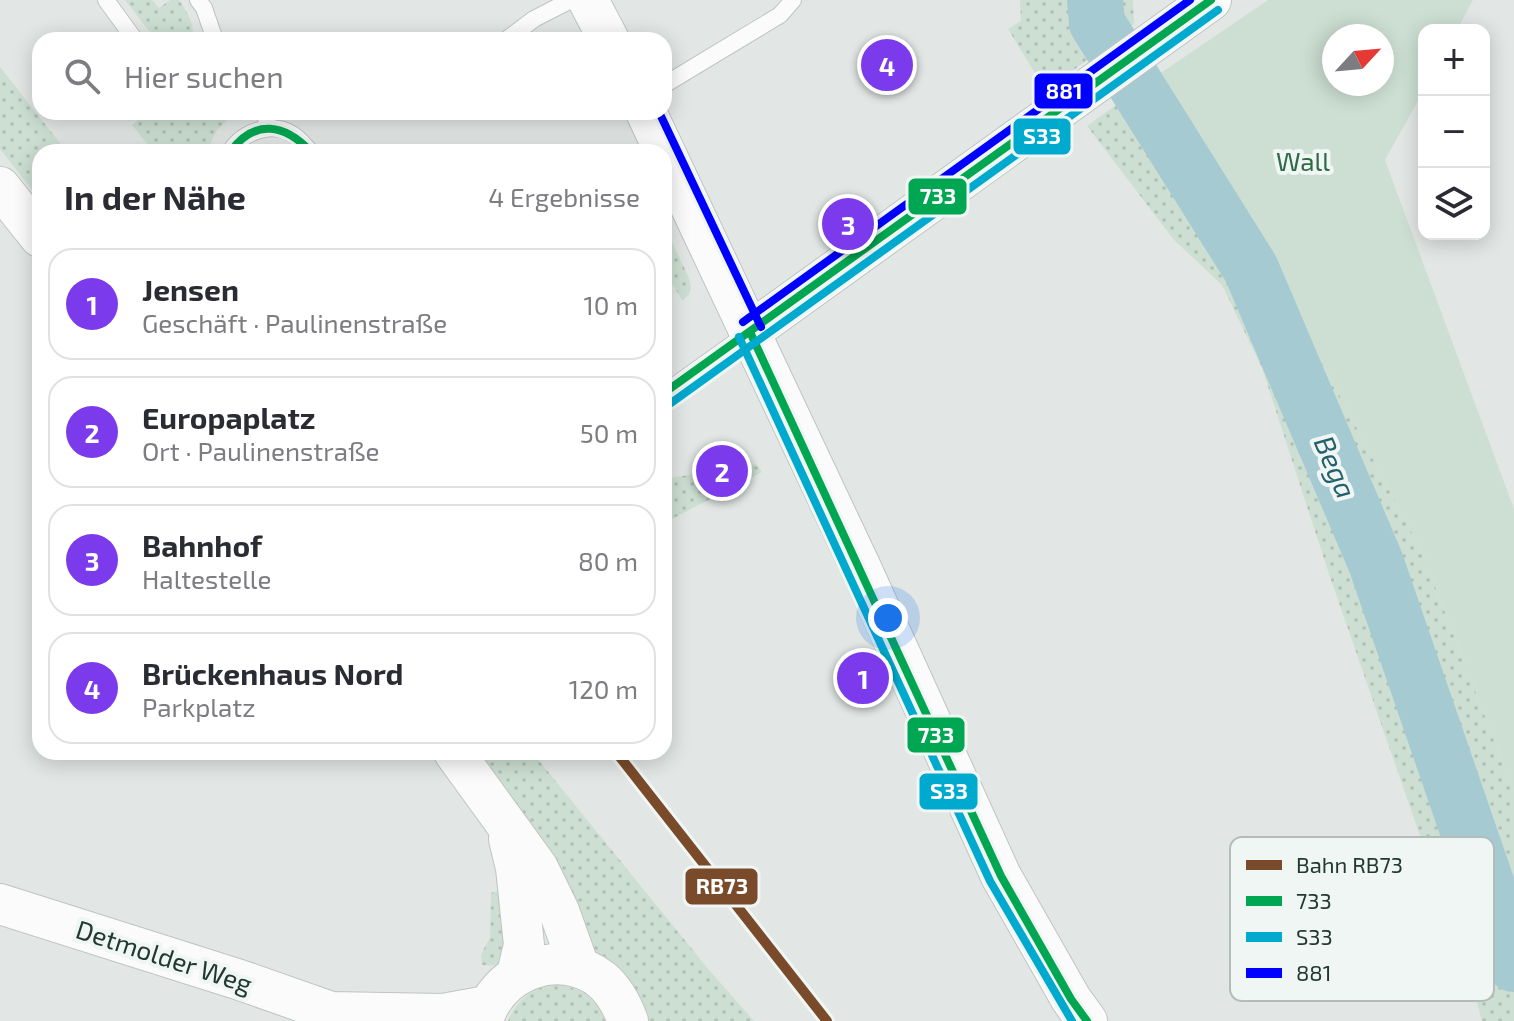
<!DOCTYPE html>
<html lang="de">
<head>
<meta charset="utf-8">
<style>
  :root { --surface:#fff; --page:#f7f7f7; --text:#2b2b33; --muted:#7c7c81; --line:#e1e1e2; --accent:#7c3aed }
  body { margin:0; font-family:"Exo 2",sans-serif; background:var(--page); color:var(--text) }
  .controls { position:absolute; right:24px; top:24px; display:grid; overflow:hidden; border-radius:16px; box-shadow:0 4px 20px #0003 }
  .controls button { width:72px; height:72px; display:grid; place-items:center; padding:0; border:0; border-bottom:2px solid var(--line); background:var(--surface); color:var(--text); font:40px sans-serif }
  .compass { position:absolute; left:1322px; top:24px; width:72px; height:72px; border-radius:50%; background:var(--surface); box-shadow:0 4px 20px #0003; rotate:64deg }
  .you { position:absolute; left:888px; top:618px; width:28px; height:28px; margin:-20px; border:6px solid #fff; border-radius:50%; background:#1a73e8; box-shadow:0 0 0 12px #1a73e833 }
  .badge { display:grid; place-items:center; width:52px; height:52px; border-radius:50%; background:var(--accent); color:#fff; font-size:26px; font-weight:700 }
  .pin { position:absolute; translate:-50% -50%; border:4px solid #fff; box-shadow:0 2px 8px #0006 }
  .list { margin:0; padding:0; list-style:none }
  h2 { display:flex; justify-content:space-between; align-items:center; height:104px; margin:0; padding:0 32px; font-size:34px }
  h2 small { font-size:26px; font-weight:400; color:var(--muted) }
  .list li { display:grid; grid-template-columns:52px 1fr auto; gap:24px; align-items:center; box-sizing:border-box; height:112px; margin:0 16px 16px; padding:0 16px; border:2px solid var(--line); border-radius:24px }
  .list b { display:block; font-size:30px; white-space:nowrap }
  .list p { margin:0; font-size:26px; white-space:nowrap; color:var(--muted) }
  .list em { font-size:26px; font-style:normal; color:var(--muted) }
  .icon { flex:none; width:44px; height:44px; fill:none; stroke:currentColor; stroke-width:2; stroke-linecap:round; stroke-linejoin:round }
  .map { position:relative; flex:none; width:1514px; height:1021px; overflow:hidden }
  .search { position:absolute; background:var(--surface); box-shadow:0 4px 20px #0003; left:32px; top:32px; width:640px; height:88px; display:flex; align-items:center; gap:20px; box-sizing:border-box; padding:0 28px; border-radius:24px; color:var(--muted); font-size:30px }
  .panel { position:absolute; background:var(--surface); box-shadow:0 4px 20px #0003; left:32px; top:144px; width:640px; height:616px; border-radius:24px }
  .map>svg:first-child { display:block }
</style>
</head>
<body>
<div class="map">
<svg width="1514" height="1021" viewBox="0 0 1514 1021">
  <defs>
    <pattern id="grass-dots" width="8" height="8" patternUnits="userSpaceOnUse" patternTransform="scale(2)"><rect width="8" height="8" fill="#cddfd2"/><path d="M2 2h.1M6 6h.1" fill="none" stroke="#b0c0b5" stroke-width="1.8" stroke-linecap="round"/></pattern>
  </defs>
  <rect width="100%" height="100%" fill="#e2e7e5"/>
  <path fill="url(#grass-dots)" d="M 125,0 L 152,0 L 159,8 L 170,0 L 179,0 C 187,12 197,26 191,40 L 156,40 Z
    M 1020,0 L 1133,0 L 1134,24 L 1046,91 L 1008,29 L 1021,21 Z
    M 0,67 L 67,152 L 40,152 L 40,200 L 0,149 Z
    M 1149,81 L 1263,250 L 1422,552 L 1514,792 L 1514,1021 L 1482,1021 L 1474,991 L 1330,577 L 1262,368 L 1222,285 L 1174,240 L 1087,126 Z
    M 148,112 L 236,112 L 217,130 L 206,152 L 154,152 L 132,125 Z
    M 664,225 L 689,278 L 691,287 L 689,295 L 682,300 L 664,271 Z
    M 756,464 L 762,472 L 664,523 L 664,479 Z
    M 478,752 L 532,752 L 709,970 L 754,1021 L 641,1021 L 592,954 L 532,827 Z
    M 508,888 L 502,966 L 482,965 L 481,955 L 490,937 L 491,893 Z
    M 552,984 C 578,986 596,996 605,1021 L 508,1021 C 517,1000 530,990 552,984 Z"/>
  <path fill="#cddfd2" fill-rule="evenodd" d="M 1268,0 L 1473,0 L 1457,30 L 1424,30 L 1424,90 L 1385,160 L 1514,509 L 1514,792 L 1422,552 L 1263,250 L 1149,81 ZM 1334,36 L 1382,36 L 1382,84 L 1334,84 Z"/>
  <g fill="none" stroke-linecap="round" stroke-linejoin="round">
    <path stroke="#a6cad1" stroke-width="56" d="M 1095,0 L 1097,23 L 1251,269 L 1376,563 L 1514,964"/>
    <g stroke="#bfc4c2" stroke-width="18">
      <path id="service" d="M 106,0 L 135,40
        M 198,0 L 204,8 L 215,40
        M 506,40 L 534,19 L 571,0
        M 664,85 L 780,15 L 793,0
        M 263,112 L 270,127
        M 230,152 C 242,132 271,121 292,134 C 299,138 305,146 311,152
        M 664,393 L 748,333"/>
    </g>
    <g stroke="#bfc4c2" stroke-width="42">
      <path id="tertiary" d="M 588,0 L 609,40
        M 646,112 L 861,568 L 1001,876 L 1071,999 L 1087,1021
        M 0,187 L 40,237
        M 750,332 L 1211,0
        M 454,752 L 538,868 L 559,911 L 579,967
        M 509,839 L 516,868 L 524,945 L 517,974
        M 0,904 L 240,980 L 357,1021
        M 331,1012 L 443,1014 L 487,1006
        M 483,1021 C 496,971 559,946 602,980 C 615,991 622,1005 628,1021"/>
    </g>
    <use href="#service" stroke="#fbfbfb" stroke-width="16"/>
    <use href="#tertiary" stroke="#fbfbfb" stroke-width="40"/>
    <g stroke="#f0f6f3" stroke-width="14">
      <path id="bus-1" d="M 230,152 C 255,118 285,124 311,152
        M 750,332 L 1001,876 L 1071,999 L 1087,1021
        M 664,393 L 1211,0"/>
    </g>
    <g stroke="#f0f6f3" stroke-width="14">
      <path id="bus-2" d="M 739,337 L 990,881 L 1072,1021
        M 671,403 L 1218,10"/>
    </g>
    <g stroke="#f0f6f3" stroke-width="14">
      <path id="bus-3" d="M 659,112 L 761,327
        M 743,322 L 1190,0"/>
    </g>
    <use href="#bus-1" stroke="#00a651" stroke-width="8"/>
    <use href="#bus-2" stroke="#00a9ce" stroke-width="8"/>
    <use href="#bus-3" stroke="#00f" stroke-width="8"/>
    <g stroke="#f0f6f3" stroke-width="16">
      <path id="rail-1" d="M 616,752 L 827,1021"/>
    </g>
    <use href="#rail-1" stroke="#7a4b2a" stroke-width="10"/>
  </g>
  <g text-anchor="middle" stroke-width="8" stroke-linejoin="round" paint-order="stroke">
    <g font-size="26" fill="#316a48" stroke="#f0f6f3">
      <text x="1303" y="171">Wall</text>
    </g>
    <g font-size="26" fill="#223832" stroke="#f0f6f3">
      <text transform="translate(164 957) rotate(18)" y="9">Detmolder Weg</text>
    </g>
    <g font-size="28" font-style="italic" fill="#235f6d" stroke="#f0f6f3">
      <text transform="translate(1335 467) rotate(67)" y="10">Bega</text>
    </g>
  </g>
  <rect x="1230" y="837" width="264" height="164" rx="12" fill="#f0f6f3" stroke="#b2bdb9" stroke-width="2"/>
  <rect x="1246" y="860" width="36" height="10" fill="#7a4b2a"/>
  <rect x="1246" y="896" width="36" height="10" fill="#00a651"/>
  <rect x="1246" y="932" width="36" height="10" fill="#00a9ce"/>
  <rect x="1246" y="968" width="36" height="10" fill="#00f"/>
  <g font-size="22" fill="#223832">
    <text x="1296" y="873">Bahn RB73</text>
    <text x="1296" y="909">733</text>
    <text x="1296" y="945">S33</text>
    <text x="1296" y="981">881</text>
  </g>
  <g stroke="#f0f6f3" stroke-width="3">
    <rect x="1033" y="72" width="61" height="38" rx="8" fill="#00f"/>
    <rect x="1012" y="117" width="60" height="39" rx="8" fill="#00a9ce"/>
    <rect x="907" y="177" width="61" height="39" rx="8" fill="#00a651"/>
    <rect x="906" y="716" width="60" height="38" rx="8" fill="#00a651"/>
    <rect x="918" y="772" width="61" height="39" rx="8" fill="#00a9ce"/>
    <rect x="684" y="867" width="75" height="39" rx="8" fill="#7a4b2a"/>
  </g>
  <g font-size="22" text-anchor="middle" font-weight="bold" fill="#fff">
    <text x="1064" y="99">881</text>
    <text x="1042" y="144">S33</text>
    <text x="938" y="204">733</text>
    <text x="936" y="743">733</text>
    <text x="949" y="799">S33</text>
    <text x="722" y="894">RB73</text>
  </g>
</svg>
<div class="controls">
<button>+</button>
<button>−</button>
<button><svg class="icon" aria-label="layers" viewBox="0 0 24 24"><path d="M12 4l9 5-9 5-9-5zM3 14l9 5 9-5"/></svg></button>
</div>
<svg class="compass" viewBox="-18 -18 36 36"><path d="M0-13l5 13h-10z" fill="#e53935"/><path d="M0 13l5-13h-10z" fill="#7c7c81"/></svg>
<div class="you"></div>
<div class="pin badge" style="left:863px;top:678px">1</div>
<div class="pin badge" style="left:722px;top:471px">2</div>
<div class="pin badge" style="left:848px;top:224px">3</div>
<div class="pin badge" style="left:887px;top:65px">4</div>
<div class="search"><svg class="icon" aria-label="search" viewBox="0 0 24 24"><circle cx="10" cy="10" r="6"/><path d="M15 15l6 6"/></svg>Hier suchen</div>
<section class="panel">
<h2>In der Nähe<small>4 Ergebnisse</small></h2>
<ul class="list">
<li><span class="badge">1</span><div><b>Jensen</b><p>Geschäft · Paulinenstraße</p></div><em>10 m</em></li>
<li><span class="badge">2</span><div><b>Europaplatz</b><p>Ort · Paulinenstraße</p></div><em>50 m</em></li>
<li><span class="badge">3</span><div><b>Bahnhof</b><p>Haltestelle</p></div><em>80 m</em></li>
<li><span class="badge">4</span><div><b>Brückenhaus Nord</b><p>Parkplatz</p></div><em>120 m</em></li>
</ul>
</section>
</div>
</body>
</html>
